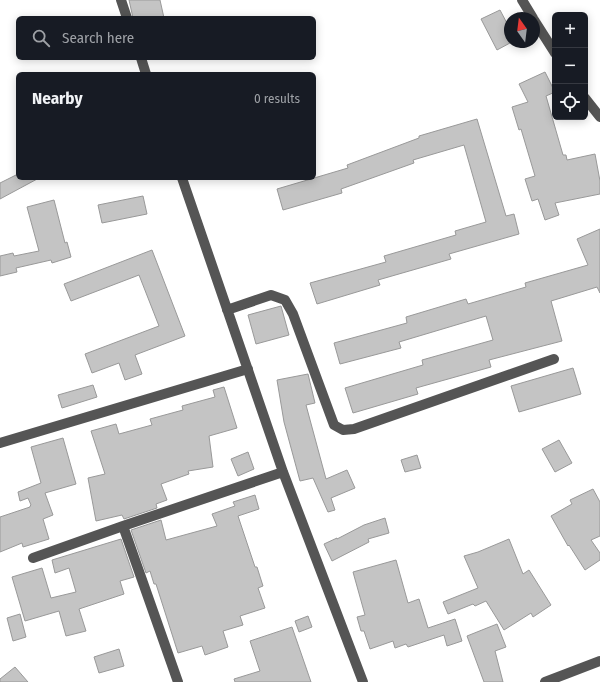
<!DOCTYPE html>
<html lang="en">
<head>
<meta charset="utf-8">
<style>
  :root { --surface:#171b24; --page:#242831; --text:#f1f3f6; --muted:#9ea1a6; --line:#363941 }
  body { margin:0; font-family:"Fira Sans Condensed",sans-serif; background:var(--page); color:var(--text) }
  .controls { position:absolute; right:12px; top:12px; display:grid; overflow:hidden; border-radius:6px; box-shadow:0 2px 10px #0003 }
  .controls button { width:36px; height:36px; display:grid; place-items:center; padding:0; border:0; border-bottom:1px solid var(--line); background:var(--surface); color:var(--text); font:20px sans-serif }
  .compass { position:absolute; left:504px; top:12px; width:36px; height:36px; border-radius:50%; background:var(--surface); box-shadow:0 2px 10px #0003; rotate:346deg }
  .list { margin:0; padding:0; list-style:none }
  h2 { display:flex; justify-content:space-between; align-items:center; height:52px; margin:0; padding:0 16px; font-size:17px }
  h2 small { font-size:13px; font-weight:400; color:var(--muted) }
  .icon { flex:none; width:22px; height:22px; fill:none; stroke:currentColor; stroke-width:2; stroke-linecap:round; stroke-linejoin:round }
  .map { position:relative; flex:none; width:600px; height:682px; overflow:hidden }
  .search { position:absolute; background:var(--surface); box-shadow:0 2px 10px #0003; left:16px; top:16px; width:300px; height:44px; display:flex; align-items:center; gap:10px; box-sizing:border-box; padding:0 14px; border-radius:6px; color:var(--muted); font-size:15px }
  .panel { position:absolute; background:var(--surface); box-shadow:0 2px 10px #0003; left:16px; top:72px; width:300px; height:108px; border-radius:6px }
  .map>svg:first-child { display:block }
</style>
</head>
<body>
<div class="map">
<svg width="600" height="682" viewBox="0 0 600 682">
  <rect width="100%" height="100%" fill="#fff"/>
  <path fill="#c4c4c4" stroke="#999" d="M 129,0 L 160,0 L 164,18 L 133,18 Z
    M 500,10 L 510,29 L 510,43 L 497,50 L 481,19 Z
    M 545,72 L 555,92 L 546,96 L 563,155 L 566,155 L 567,160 L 595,154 L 600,181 L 600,194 L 555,203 L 559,215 L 545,220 L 538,199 L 532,201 L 525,179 L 535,176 L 521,129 L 519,130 L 512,107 L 528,102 L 519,84 Z
    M 477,119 L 506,216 L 514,214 L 519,234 L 449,254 L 451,259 L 378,280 L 380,285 L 317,304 L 310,283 L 386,262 L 384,256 L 456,235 L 455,231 L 486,222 L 464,145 L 413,160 L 414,163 L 341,189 L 342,193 L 283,210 L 277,189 L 348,168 L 347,165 L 419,138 L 419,136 Z
    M 18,174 L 18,178 L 39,178 L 0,199 L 0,183 Z
    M 143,196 L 147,214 L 102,223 L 98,205 Z
    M 54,200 L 65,243 L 67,242 L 71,257 L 52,263 L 51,260 L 16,268 L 17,272 L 0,276 L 0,256 L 13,253 L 14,256 L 39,251 L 27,207 Z
    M 600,229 L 600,293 L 597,287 L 551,301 L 562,341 L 489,360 L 491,367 L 416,388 L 418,394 L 353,413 L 345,388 L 423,365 L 422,360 L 493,340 L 486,316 L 399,342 L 401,348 L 340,364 L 334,343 L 407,323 L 406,317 L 466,299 L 468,304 L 526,287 L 525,283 L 588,265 L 577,239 Z
    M 152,250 L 185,336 L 135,355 L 142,374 L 125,380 L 119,363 L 92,373 L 85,354 L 159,326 L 139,275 L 71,301 L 64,284 Z
    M 281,306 L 289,335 L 256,344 L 248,315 Z
    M 573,368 L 581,394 L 519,412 L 511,386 Z
    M 308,374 L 315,403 L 306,405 L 326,479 L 347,470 L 355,488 L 331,498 L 335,510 L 328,512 L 313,478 L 300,481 L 284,422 L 277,380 Z
    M 93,385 L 97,397 L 62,408 L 58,395 Z
    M 224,387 L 237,428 L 209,436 L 213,467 L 188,471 L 189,474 L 161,484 L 167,500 L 156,504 L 157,508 L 124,519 L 122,515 L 96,521 L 88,478 L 105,474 L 91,431 L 116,424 L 119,434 L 152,425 L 150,419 L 183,410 L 182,406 L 215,397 L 213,390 Z
    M 63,438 L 76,484 L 45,493 L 53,515 L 43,519 L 49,539 L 23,547 L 22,543 L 0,552 L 0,517 L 30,507 L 30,506 L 31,505 L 28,498 L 20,501 L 18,492 L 41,483 L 31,447 Z
    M 559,440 L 572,463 L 555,472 L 542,449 Z
    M 248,452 L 254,469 L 238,476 L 231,459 Z
    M 417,455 L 421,468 L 405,472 L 401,460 Z
    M 593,489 L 600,502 L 600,536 L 591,540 L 600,553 L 600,560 L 585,570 L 569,545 L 568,546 L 551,516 L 572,504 L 570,500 Z
    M 255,495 L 259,509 L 238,516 L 255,567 L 257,567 L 263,586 L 258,588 L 265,608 L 240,616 L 243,625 L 223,631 L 228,647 L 205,655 L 202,646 L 178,653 L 156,584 L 154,584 L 150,571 L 146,573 L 131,530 L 161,520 L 166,540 L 217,526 L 212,514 L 235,506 L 233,502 Z
    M 385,518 L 389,533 L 368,539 L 369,542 L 332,561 L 324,544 L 337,538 L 337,539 L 364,525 Z
    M 121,539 L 134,577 L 120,581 L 124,594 L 79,609 L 86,631 L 66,636 L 59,611 L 25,621 L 12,577 L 42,568 L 51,598 L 76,592 L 69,568 L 55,573 L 52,560 Z
    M 509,539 L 523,574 L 529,570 L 551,605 L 533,617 L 531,613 L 504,630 L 486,601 L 475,606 L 473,604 L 448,614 L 443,602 L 478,588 L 464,556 L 478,552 Z
    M 396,560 L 408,603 L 419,599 L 428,628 L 455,619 L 462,641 L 447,646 L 444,635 L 408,647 L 406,644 L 395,648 L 393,641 L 370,649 L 364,631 L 361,631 L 357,617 L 365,615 L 353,572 Z
    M 20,614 L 26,637 L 13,641 L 7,618 Z
    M 308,616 L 312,627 L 299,632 L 295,621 Z
    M 497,624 L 506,647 L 495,651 L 503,682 L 484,682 L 467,636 Z
    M 292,627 L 311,682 L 235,682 L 234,679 L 260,671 L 250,641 Z
    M 119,649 L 124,666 L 99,673 L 94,657 Z
    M 15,667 L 28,682 L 0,682 L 0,679 Z"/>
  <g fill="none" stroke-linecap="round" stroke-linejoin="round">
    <path stroke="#555" stroke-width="10" d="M 121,0 L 127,18
      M 522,0 L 533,18
      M 534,20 L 555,53
      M 141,58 L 146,74
      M 585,98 L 600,117
      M 182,178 L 283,472 L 363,682
      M 227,310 L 271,295 L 285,300 L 293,314 L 334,425 L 343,430 L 354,429 L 554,359
      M 0,443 L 248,369
      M 123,526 L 178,682
      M 33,558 L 123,526 L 283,472
      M 545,682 L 600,661"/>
  </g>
</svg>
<div class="controls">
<button>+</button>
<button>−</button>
<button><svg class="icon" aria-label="locate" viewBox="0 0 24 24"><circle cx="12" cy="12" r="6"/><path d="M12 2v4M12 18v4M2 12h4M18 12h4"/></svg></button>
</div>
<svg class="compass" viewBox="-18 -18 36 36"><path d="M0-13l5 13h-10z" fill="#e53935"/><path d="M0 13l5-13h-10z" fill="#9ea1a6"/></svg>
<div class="search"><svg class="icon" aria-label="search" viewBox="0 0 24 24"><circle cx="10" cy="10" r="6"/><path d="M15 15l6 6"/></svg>Search here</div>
<section class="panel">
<h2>Nearby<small>0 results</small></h2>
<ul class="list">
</ul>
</section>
</div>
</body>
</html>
